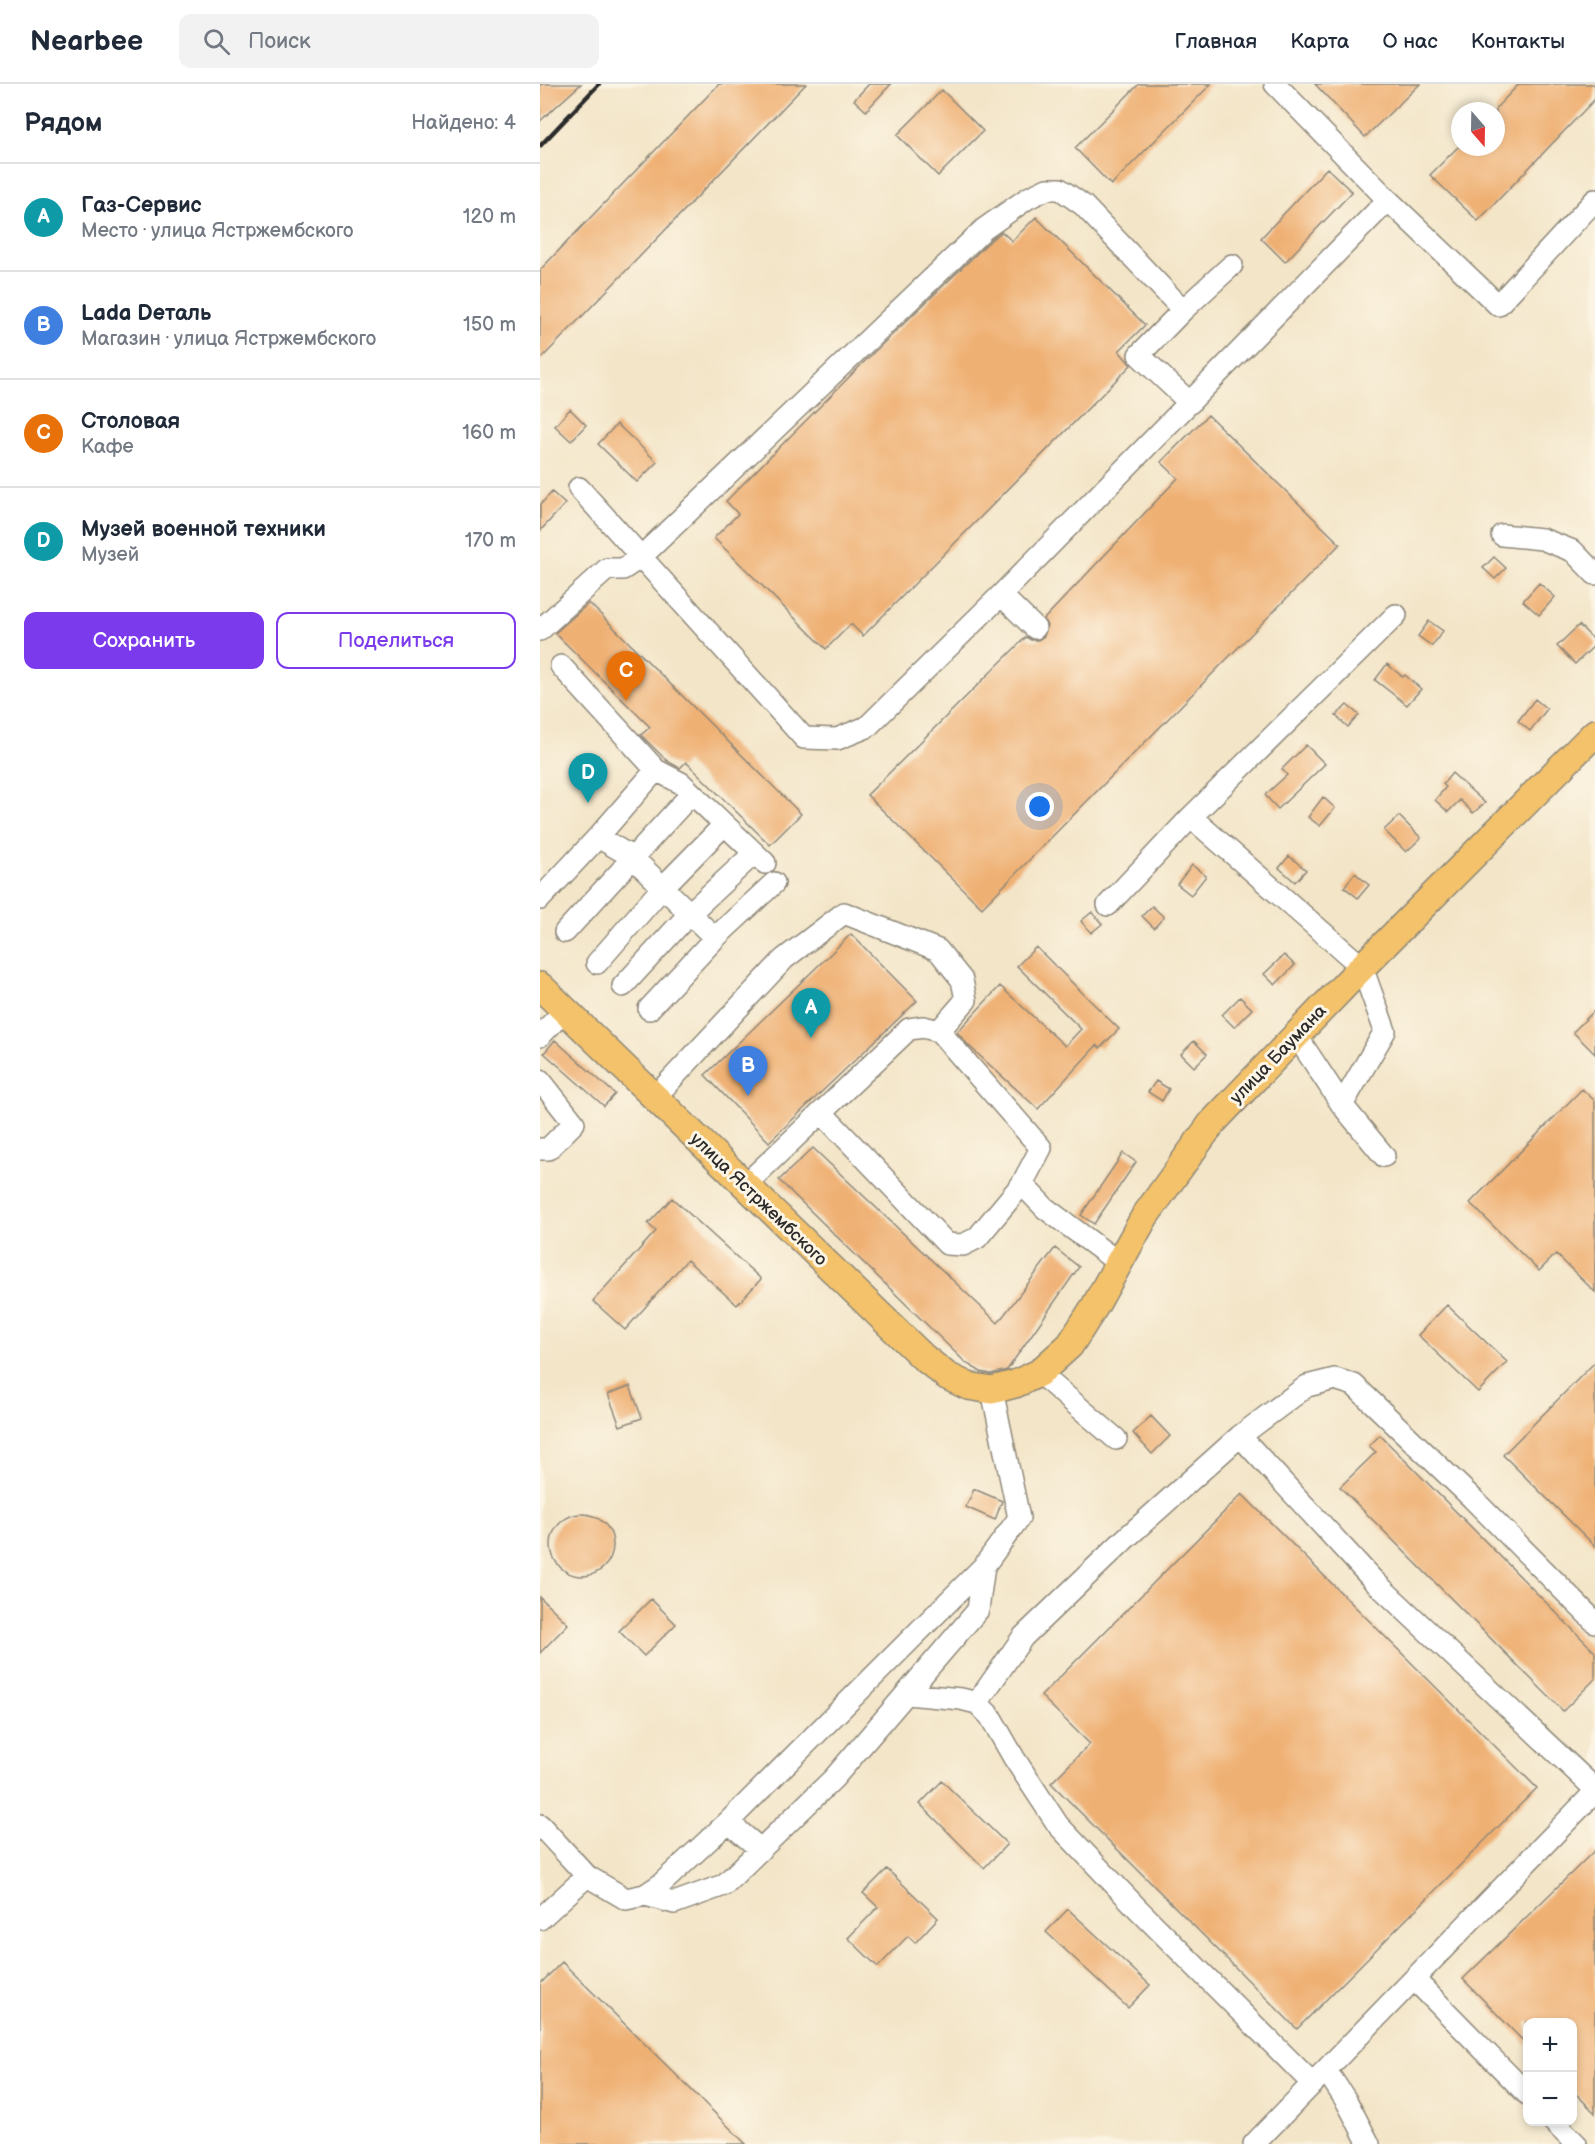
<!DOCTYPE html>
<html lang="ru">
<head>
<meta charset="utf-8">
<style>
  :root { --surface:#fff; --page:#f2f2f3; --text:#1f2937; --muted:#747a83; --line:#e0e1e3; --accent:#7c3aed }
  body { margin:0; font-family:"Balsamiq Sans",sans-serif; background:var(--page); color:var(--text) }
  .controls { position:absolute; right:18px; bottom:18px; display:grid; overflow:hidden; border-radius:12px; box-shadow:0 3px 9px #0003 }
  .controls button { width:54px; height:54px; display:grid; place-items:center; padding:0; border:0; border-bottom:2px solid var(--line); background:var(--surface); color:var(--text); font:30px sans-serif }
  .compass { position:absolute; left:911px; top:18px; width:54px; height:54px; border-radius:50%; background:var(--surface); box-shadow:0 3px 9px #0003; rotate:160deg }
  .you { position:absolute; left:500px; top:723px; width:21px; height:21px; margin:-15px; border:4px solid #fff; border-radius:50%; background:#1a73e8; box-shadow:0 0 0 9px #1a73e833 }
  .badge { display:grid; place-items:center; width:39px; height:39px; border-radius:50%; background:var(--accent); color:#fff; font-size:20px; font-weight:700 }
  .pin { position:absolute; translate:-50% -50px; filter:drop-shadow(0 2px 3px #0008) }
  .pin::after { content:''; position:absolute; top:32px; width:21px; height:18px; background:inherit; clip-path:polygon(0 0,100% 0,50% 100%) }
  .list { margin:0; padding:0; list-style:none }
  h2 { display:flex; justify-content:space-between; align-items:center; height:78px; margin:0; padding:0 24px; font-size:26px }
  h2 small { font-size:20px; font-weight:400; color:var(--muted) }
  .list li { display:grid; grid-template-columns:39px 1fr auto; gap:18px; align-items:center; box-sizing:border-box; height:108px; padding:0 24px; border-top:2px solid var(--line) }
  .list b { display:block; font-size:22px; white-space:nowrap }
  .list p { margin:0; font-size:20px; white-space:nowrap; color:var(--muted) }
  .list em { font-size:20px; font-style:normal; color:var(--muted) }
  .actions { display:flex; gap:12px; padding:18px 24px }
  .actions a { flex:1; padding:14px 0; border:2px solid var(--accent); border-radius:12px; text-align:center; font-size:21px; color:var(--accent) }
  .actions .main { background:var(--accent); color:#fff }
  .icon { flex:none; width:33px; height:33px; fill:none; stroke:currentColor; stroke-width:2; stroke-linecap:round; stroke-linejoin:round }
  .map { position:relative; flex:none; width:1055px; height:2060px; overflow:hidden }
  header { display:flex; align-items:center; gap:36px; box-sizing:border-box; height:84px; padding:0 30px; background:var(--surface); border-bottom:2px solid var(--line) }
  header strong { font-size:28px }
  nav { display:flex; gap:33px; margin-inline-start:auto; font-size:21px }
  .search { width:420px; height:54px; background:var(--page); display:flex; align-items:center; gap:15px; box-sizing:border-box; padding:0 21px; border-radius:12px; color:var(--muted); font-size:22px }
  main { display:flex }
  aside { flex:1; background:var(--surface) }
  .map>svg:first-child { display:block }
</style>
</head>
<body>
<header>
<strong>Nearbee</strong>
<div class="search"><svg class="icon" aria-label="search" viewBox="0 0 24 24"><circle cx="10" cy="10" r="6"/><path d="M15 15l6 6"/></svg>Поиск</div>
<nav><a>Главная</a><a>Карта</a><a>О нас</a><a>Контакты</a></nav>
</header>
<main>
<aside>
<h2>Рядом<small>Найдено: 4</small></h2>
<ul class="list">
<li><span class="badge" style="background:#0f9aa8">A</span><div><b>Газ-Сервис</b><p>Место · улица Ястржембского</p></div><em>120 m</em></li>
<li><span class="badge" style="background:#3f7fe0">B</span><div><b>Lada Dеталь</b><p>Магазин · улица Ястржембского</p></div><em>150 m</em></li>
<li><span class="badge" style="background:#e8710a">C</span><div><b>Столовая</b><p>Кафе</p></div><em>160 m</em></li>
<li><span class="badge" style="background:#0f9aa8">D</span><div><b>Музей военной техники</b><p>Музей</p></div><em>170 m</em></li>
</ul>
<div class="actions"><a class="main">Сохранить</a><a>Поделиться</a></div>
</aside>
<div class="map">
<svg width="1055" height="2060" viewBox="0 0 1055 2060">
  <rect width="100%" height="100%" fill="#fcf5e5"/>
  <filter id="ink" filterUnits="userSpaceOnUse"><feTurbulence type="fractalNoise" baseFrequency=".0167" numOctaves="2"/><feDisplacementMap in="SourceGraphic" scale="12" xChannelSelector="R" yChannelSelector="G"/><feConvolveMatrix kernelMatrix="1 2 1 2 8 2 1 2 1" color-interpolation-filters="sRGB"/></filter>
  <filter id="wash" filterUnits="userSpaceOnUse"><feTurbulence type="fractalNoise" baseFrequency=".008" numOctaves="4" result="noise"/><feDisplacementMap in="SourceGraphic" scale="24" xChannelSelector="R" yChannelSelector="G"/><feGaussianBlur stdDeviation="1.35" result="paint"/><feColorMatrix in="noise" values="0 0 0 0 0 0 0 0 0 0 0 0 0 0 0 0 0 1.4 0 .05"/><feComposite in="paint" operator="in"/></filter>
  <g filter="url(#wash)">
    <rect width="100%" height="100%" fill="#f3e5c8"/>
    <g id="blocks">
      <path fill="#efb073" d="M 0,0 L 41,0 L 0,37 Z
        M 179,0 L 266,0 L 0,276 L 0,186 Z
        M 329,0 L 351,0 L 326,27 L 314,16 Z
        M 599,0 L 671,0 L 571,101 L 535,64 Z
        M 775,0 L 880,0 L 825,53 Z
        M 979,0 L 1055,0 L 1055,15 L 938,137 L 890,91 L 918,63 L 956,63 L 956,24 Z
        M 402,6 L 443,47 L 398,92 L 357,51 Z
        M 787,84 L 812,108 L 745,178 L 721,154 Z
        M 496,133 L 605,241 L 579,267 L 591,281 L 323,552 L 311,540 L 286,565 L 174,454 L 198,430 L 186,417 L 330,272 L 452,155 L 462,148 L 472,157 Z
        M 30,325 L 46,341 L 31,357 L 15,342 Z
        M 668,331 L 800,460 L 442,824 L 327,711 L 486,553 L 491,556 L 498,556 L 504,552 L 507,541 L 504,535 L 638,394 L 621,378 Z
        M 77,340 L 117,378 L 97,398 L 58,360 Z
        M 12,408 L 25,420 L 0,447 L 0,421 Z
        M 954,473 L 966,484 L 955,495 L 943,484 Z
        M 999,499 L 1015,513 L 999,531 L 983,517 Z
        M 49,519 L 261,730 L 230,761 L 146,678 L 140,684 L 127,677 L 101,651 L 110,643 L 15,549 Z
        M 889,537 L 903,547 L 892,562 L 878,552 Z
        M 1039,541 L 1055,557 L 1055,561 L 1035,580 L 1017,562 Z
        M 847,580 L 863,593 L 865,591 L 881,605 L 867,621 L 835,596 Z
        M 995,615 L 1007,625 L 990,647 L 978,637 Z
        M 807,621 L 819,631 L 808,643 L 796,632 Z
        M 766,661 L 785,680 L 738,725 L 725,711 L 747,691 L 742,685 Z
        M 912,689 L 945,719 L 933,729 L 920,716 L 908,728 L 895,716 L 906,703 L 903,700 Z
        M 783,713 L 795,724 L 780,742 L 768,733 Z
        M 859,732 L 881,754 L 866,768 L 844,746 Z
        M 749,772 L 766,786 L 755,798 L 739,784 Z
        M 652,781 L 666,792 L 651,811 L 637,800 Z
        M 815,789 L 829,801 L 818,814 L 804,803 Z
        M 612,822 L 624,833 L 614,844 L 602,832 Z
        M 552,828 L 562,840 L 551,849 L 541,837 Z
        M 311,850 L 377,917 L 229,1058 L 165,991 Z
        M 496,863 L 579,945 L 560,964 L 557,961 L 498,1025 L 429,962 L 417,948 L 460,902 L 525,962 L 541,945 L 477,882 Z
        M 744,871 L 755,881 L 735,901 L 724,890 Z
        M 700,913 L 712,925 L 694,943 L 682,931 Z
        M 1055,926 L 1055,970 L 1033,948 Z
        M 15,956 L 75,1010 L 64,1022 L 4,969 Z
        M 654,957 L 667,970 L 654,983 L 641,970 Z
        M 616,997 L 629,1005 L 622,1017 L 608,1008 Z
        M 1042,1005 L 1055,1017 L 1055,1208 L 1016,1170 L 999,1187 L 930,1119 Z
        M 273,1064 L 458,1239 L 515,1164 L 539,1183 L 467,1286 L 451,1290 L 441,1288 L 426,1279 L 239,1096 Z
        M 583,1069 L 596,1078 L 554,1140 L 541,1131 Z
        M 132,1114 L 221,1195 L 197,1221 L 147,1176 L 85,1246 L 53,1217 L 116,1147 L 108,1140 Z
        M 907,1221 L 967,1278 L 938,1308 L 878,1251 Z
        M 1055,1278 L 1055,1462 L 963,1371 Z
        M 90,1302 L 102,1334 L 80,1342 L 68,1310 Z
        M 611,1332 L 630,1352 L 612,1370 L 593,1349 Z
        M 840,1351 L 1055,1568 L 1055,1595 L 1023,1627 L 800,1403 L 836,1368 L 829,1362 Z
        M 434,1405 L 462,1417 L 455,1436 L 426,1423 Z
        M 702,1410 L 997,1704 L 757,1945 L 511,1699 L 550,1660 L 501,1612 Z
        M11 1461a31 31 0 1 1 62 0a31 31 0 1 1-62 0Z
        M 0,1513 L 28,1540 L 0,1569 Z
        M 111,1515 L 136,1540 L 104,1572 L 79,1547 Z
        M 402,1697 L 467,1760 L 444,1784 L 380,1720 Z
        M 1055,1766 L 1055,2029 L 1032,2006 L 1032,1938 L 987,1938 L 987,1961 L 923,1895 Z
        M 347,1785 L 398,1834 L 375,1859 L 368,1852 L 338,1883 L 308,1854 L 338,1823 L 323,1809 Z
        M 528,1825 L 610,1901 L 588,1924 L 506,1848 Z
        M 22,1878 L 206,2060 L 0,2060 L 0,1900 Z"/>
    </g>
  </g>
  <g filter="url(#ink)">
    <use href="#blocks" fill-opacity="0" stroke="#8f887a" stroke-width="1.5"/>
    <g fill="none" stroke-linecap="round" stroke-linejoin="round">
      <g stroke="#8f887a" stroke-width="24">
        <path id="minor" d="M 735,0 L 848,116 L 958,221 L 1055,116
          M 650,319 L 599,271 L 643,226 L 692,181
          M 39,404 L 264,654 L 297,655 L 327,643 L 461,511 L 848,116
          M 962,451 L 1002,455 L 1033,467 L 1055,490
          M 461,511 L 495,544
          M 0,546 L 67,485 L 83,485 L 101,473 L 444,145 L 488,114 L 507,105 L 520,105 L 543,121 L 643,226
          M 116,686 L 141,699 L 225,779
          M 651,733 L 822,883 L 845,947 L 802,1021 L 844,1072
          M 58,753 L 92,773 L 175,854
          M 0,815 L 58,753 L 116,686 L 21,582
          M 568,821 L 651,733 L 856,531
          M 25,848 L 144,718
          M 57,879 L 123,803 L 179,746
          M 83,902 L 150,829 L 207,776
          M 109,925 L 175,854 L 234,799
          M 756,951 L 802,1021
          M 0,952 L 25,926
          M 0,996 L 34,1039 L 8,1065 L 0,1065
          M 115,1013 L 244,875 L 304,829 L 398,866 L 422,896 L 426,916 L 399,947
          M 282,1029 L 407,1160 L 423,1161 L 437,1154 L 482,1100
          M 205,1101 L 369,945 L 383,943 L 399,947 L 501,1064 L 482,1100 L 505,1124 L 579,1179
          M 499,1289 L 576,1355
          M 700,1352 L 833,1496 L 1055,1705
          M 367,1610 L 421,1615 L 437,1619 L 450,1632 L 474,1674 L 518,1741 L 598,1825 L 773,2000
          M 437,1619 L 483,1553 L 585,1455 L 700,1352 L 767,1302 L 795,1295 L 814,1301 L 932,1414 L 1055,1538
          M 188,1738 L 220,1765
          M 0,1741 L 47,1792
          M 105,1811 L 134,1819 L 184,1801 L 294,1694 L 438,1526 L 444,1482
          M 0,1835 L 47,1792 L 86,1815 L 105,1811 L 120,1801 L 188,1738 L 444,1482 L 479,1434 L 452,1306
          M 874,1895 L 987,2010
          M 786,1986 L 807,2018 L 829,2060
          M 1014,2038 L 1036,2060
          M 714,2060 L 1055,1708"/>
      </g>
      <g stroke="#8f887a" stroke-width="30">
        <path id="major" d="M 0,902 L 383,1273 L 407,1292 L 428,1302 L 452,1306 L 475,1300 L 499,1289 L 530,1261 L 555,1222 L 605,1132 L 672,1039 L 822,883 L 1055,649"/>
      </g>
      <use href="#minor" stroke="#fff" stroke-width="21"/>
      <use href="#major" stroke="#f3c26a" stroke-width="27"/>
      <path stroke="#2b2b2b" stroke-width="4.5" d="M 0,62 L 59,0"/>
    </g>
  </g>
  <g text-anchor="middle" stroke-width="6" stroke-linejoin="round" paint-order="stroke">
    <g font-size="18" fill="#2b2b2b" stroke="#fcf5e5">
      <text transform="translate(738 970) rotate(-46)" y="6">улица Баумана</text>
      <text transform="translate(219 1115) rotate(44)" y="6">улица Ястржембского</text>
    </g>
  </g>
</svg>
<div class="controls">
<button>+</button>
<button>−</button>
</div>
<svg class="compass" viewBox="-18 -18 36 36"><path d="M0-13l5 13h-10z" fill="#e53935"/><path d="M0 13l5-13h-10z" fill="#747a83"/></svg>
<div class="you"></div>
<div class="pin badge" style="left:271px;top:954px;background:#0f9aa8">A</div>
<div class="pin badge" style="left:208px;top:1012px;background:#3f7fe0">B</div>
<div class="pin badge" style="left:86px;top:617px;background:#e8710a">C</div>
<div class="pin badge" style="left:48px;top:719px;background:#0f9aa8">D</div>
</div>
</main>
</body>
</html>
